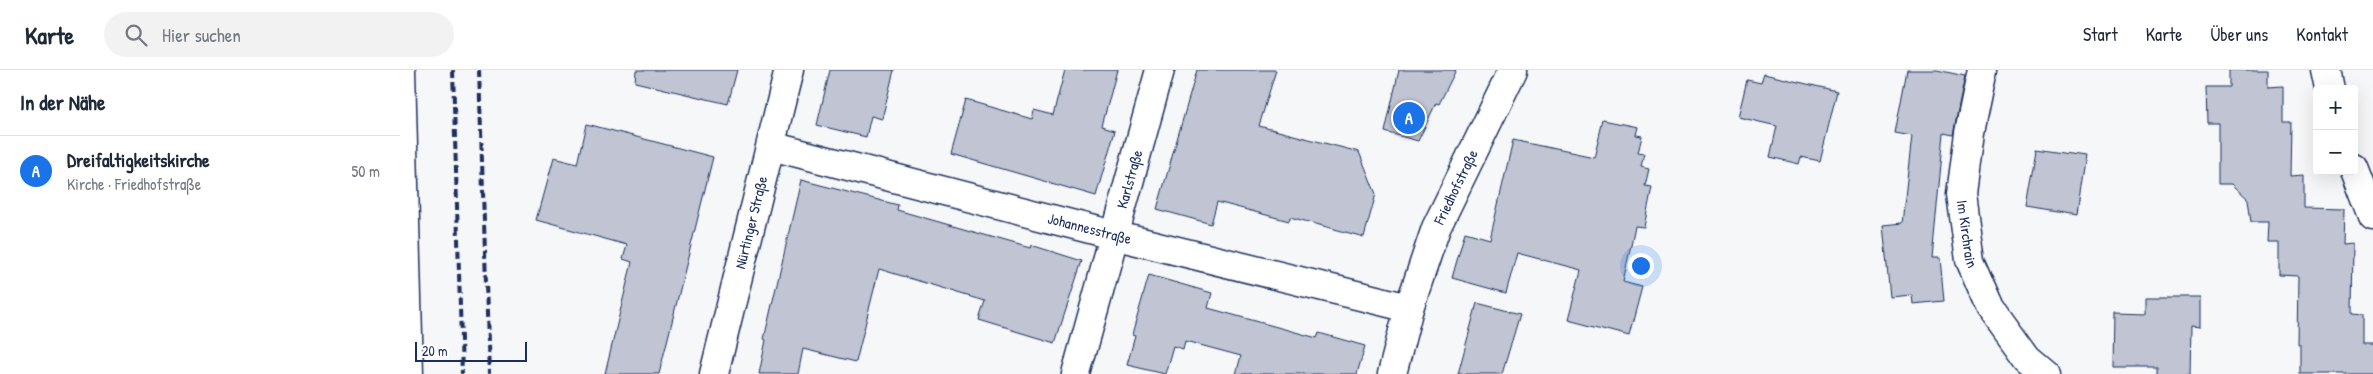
<!DOCTYPE html>
<html lang="de">
<head>
<meta charset="utf-8">
<style>
  :root { --surface:#fff; --page:#f2f2f3; --text:#1f2937; --muted:#747a83; --line:#e0e1e3; --accent:#1a73e8 }
  body { margin:0; font-family:"Patrick Hand",sans-serif; background:var(--page); color:var(--text) }
  .controls { position:absolute; right:15px; top:15px; display:grid; overflow:hidden; border-radius:5px; box-shadow:0 5px 20px #0002 }
  .controls button { width:45px; height:45px; display:grid; place-items:center; padding:0; border:0; border-bottom:1px solid var(--line); background:var(--surface); color:var(--text); font:25px sans-serif }
  .scale { position:absolute; left:15px; bottom:12px; width:112px; box-sizing:border-box; padding-left:5px; border:2px solid #1b2f5e; border-top:0; font-size:14px; line-height:18px; white-space:nowrap; color:#1b2f5e; -webkit-text-stroke:4px #fff; paint-order:stroke }
  .you { position:absolute; left:1240px; top:195px; width:18px; height:18px; margin:-12px; border:4px solid #fff; border-radius:50%; background:#1a73e8; box-shadow:0 0 0 8px #1a73e833 }
  .badge { display:grid; place-items:center; width:32px; height:32px; border-radius:50%; background:var(--accent); color:#fff; font-size:16px; font-weight:700 }
  .pin { position:absolute; translate:-50% -50%; border:2px solid #fff; box-shadow:0 1px 5px #0006 }
  .list { margin:0; padding:0; list-style:none }
  h2 { display:flex; justify-content:space-between; align-items:center; height:65px; margin:0; padding:0 20px; font-size:21px }
  h2 small { font-size:16px; font-weight:400; color:var(--muted) }
  .list li { display:grid; grid-template-columns:32px 1fr auto; gap:15px; align-items:center; box-sizing:border-box; height:70px; padding:0 20px; border-top:1px solid var(--line) }
  .list b { display:block; font-size:19px; white-space:nowrap }
  .list p { margin:0; font-size:16px; white-space:nowrap; color:var(--muted) }
  .list em { font-size:16px; font-style:normal; color:var(--muted) }
  .icon { flex:none; width:28px; height:28px; fill:none; stroke:currentColor; stroke-width:2; stroke-linecap:round; stroke-linejoin:round }
  .map { position:relative; flex:none; width:1973px; height:304px; overflow:hidden }
  header { display:flex; align-items:center; gap:30px; box-sizing:border-box; height:70px; padding:0 25px; background:var(--surface); border-bottom:1px solid var(--line) }
  header strong { font-size:24px }
  nav { display:flex; gap:28px; margin-inline-start:auto; font-size:18px }
  .search { width:350px; height:45px; background:var(--page); display:flex; align-items:center; gap:12px; box-sizing:border-box; padding:0 18px; border-radius:28px; color:var(--muted); font-size:19px }
  main { display:flex }
  aside { flex:1; background:var(--surface) }
  .map>svg:first-child { display:block }
</style>
</head>
<body>
<header>
<strong>Karte</strong>
<div class="search"><svg class="icon" aria-label="search" viewBox="0 0 24 24"><circle cx="10" cy="10" r="6"/><path d="M15 15l6 6"/></svg>Hier suchen</div>
<nav><a>Start</a><a>Karte</a><a>Über uns</a><a>Kontakt</a></nav>
</header>
<main>
<aside>
<h2>In der Nähe<small></small></h2>
<ul class="list">
<li><span class="badge">A</span><div><b>Dreifaltigkeitskirche</b><p>Kirche · Friedhofstraße</p></div><em>50 m</em></li>
</ul>
</aside>
<div class="map">
<svg width="1973" height="304" viewBox="0 0 1973 304">
  <rect width="100%" height="100%" fill="#f6f7f9"/>
  <filter id="ink" filterUnits="userSpaceOnUse"><feTurbulence type="fractalNoise" baseFrequency=".02" numOctaves="2"/><feDisplacementMap in="SourceGraphic" scale="10" xChannelSelector="R" yChannelSelector="G"/><feConvolveMatrix kernelMatrix="1 2 1 2 8 2 1 2 1" color-interpolation-filters="sRGB"/></filter>
  <g filter="url(#ink)">
    <path fill="#c0c4d3" stroke="#1b2f5e" d="M 236,0 L 337,0 L 328,34 L 235,12 Z
      M 430,0 L 494,0 L 482,49 L 471,46 L 466,67 L 417,55 Z
      M 665,0 L 717,0 L 702,56 L 715,60 L 696,126 L 551,84 L 566,30 L 632,49 L 634,40 L 653,45 Z
      M 797,0 L 876,0 L 859,56 L 959,82 L 976,124 L 964,167 L 890,147 L 889,151 L 817,132 L 811,154 L 757,139 Z
      M 999,0 L 1056,0 L 1039,34 L 1036,33 L 1018,71 L 985,62 Z
      M 1507,0 L 1537,0 L 1565,6 L 1553,65 L 1544,63 L 1532,188 L 1540,188 L 1544,231 L 1513,234 L 1512,225 L 1490,227 L 1483,155 L 1502,153 L 1512,66 L 1495,63 Z
      M 1829,0 L 1868,0 L 1868,17 L 1883,16 L 1883,52 L 1891,52 L 1890,106 L 1904,105 L 1904,138 L 1944,139 L 1943,174 L 1953,173 L 1952,244 L 1962,245 L 1962,275 L 1973,275 L 1973,304 L 1900,304 L 1900,274 L 1897,274 L 1898,206 L 1879,205 L 1879,172 L 1867,172 L 1868,152 L 1851,152 L 1848,129 L 1832,114 L 1818,114 L 1818,53 L 1807,53 L 1806,17 L 1829,17 Z
      M 1364,4 L 1437,21 L 1420,91 L 1401,87 L 1399,94 L 1370,87 L 1377,56 L 1338,47 L 1347,10 L 1361,13 Z
      M 1203,50 L 1237,57 L 1235,65 L 1242,66 L 1238,83 L 1244,84 L 1241,97 L 1249,99 L 1245,116 L 1252,117 L 1244,157 L 1235,156 L 1223,212 L 1242,217 L 1229,266 L 1168,250 L 1181,200 L 1117,183 L 1106,223 L 1052,208 L 1065,162 L 1090,169 L 1113,70 L 1194,87 Z
      M 187,54 L 313,87 L 259,304 L 205,304 L 232,192 L 223,189 L 227,175 L 136,150 L 153,88 L 178,94 Z
      M 1637,78 L 1685,85 L 1676,145 L 1627,137 Z
      M 401,110 L 498,135 L 497,140 L 630,178 L 631,175 L 682,191 L 655,273 L 579,250 L 585,231 L 479,199 L 456,292 L 403,279 L 398,304 L 359,304 L 366,270 L 364,269 Z
      M 749,205 L 812,223 L 808,238 L 917,268 L 919,263 L 965,276 L 957,304 L 836,304 L 841,286 L 785,271 L 783,279 L 773,276 L 765,304 L 727,295 L 735,266 L 732,265 Z
      M 1745,227 L 1800,227 L 1800,257 L 1791,256 L 1790,304 L 1757,304 L 1757,297 L 1712,297 L 1713,243 L 1745,244 Z
      M 1077,233 L 1120,244 L 1102,304 L 1058,304 Z"/>
    <g fill="none" stroke-linecap="round" stroke-linejoin="round">
      <g stroke="#1b2f5e" stroke-width="31">
        <g id="minor">
          <path id="s1" d="M 1582,0 L 1569,63 L 1561,124 L 1570,190 L 1591,238 L 1627,288 L 1646,304"/>
          <path d="M 1926,0 L 1930,19"/>
          <path id="s2" d="M 371,76 L 713,165 L 1009,238"/>
          <path d="M 1954,98 L 1973,147"/>
          <path id="s3" d="M 314,304 L 389,0"/>
          <path id="s4" d="M 676,304 L 760,0"/>
          <path id="s5" d="M 992,304 L 1009,238 L 1036,158 L 1113,0"/>
        </g>
      </g>
      <g stroke="#1b2f5e" stroke-width="31">
        <path id="secondary" d="M 1,0 L 9,304"/>
      </g>
      <use href="#minor" stroke="#fff" stroke-width="28"/>
      <use href="#secondary" stroke="#fff" stroke-width="28"/>
      <path stroke="#1b2f5e" stroke-width="4" stroke-dasharray="8 4" stroke-linecap="butt" d="M 53,0 L 62,304
        M 79,0 L 89,304"/>
    </g>
  </g>
  <g text-anchor="middle" stroke-width="5" stroke-linejoin="round" paint-order="stroke">
    <g font-size="15" fill="#1b2f5e" stroke="#fff">
      <text dy="5" stroke="none"><textPath href="#s4" startOffset="202">Karlstraße</textPath></text>
      <text dy="5" stroke="none"><textPath href="#s5" startOffset="198">Friedhofstraße</textPath></text>
      <text dy="5" stroke="none"><textPath href="#s3" startOffset="156">Nürtinger Straße</textPath></text>
      <text dy="5" stroke="none"><textPath href="#s2" startOffset="329">Johannesstraße</textPath></text>
      <text dy="5" stroke="none"><textPath href="#s1" startOffset="166">Im Kirchrain</textPath></text>
    </g>
  </g>
</svg>
<div class="controls">
<button>+</button>
<button>−</button>
</div>
<div class="scale">20 m</div>
<div class="you"></div>
<div class="pin badge" style="left:1009px;top:48px">A</div>
</div>
</main>
</body>
</html>
